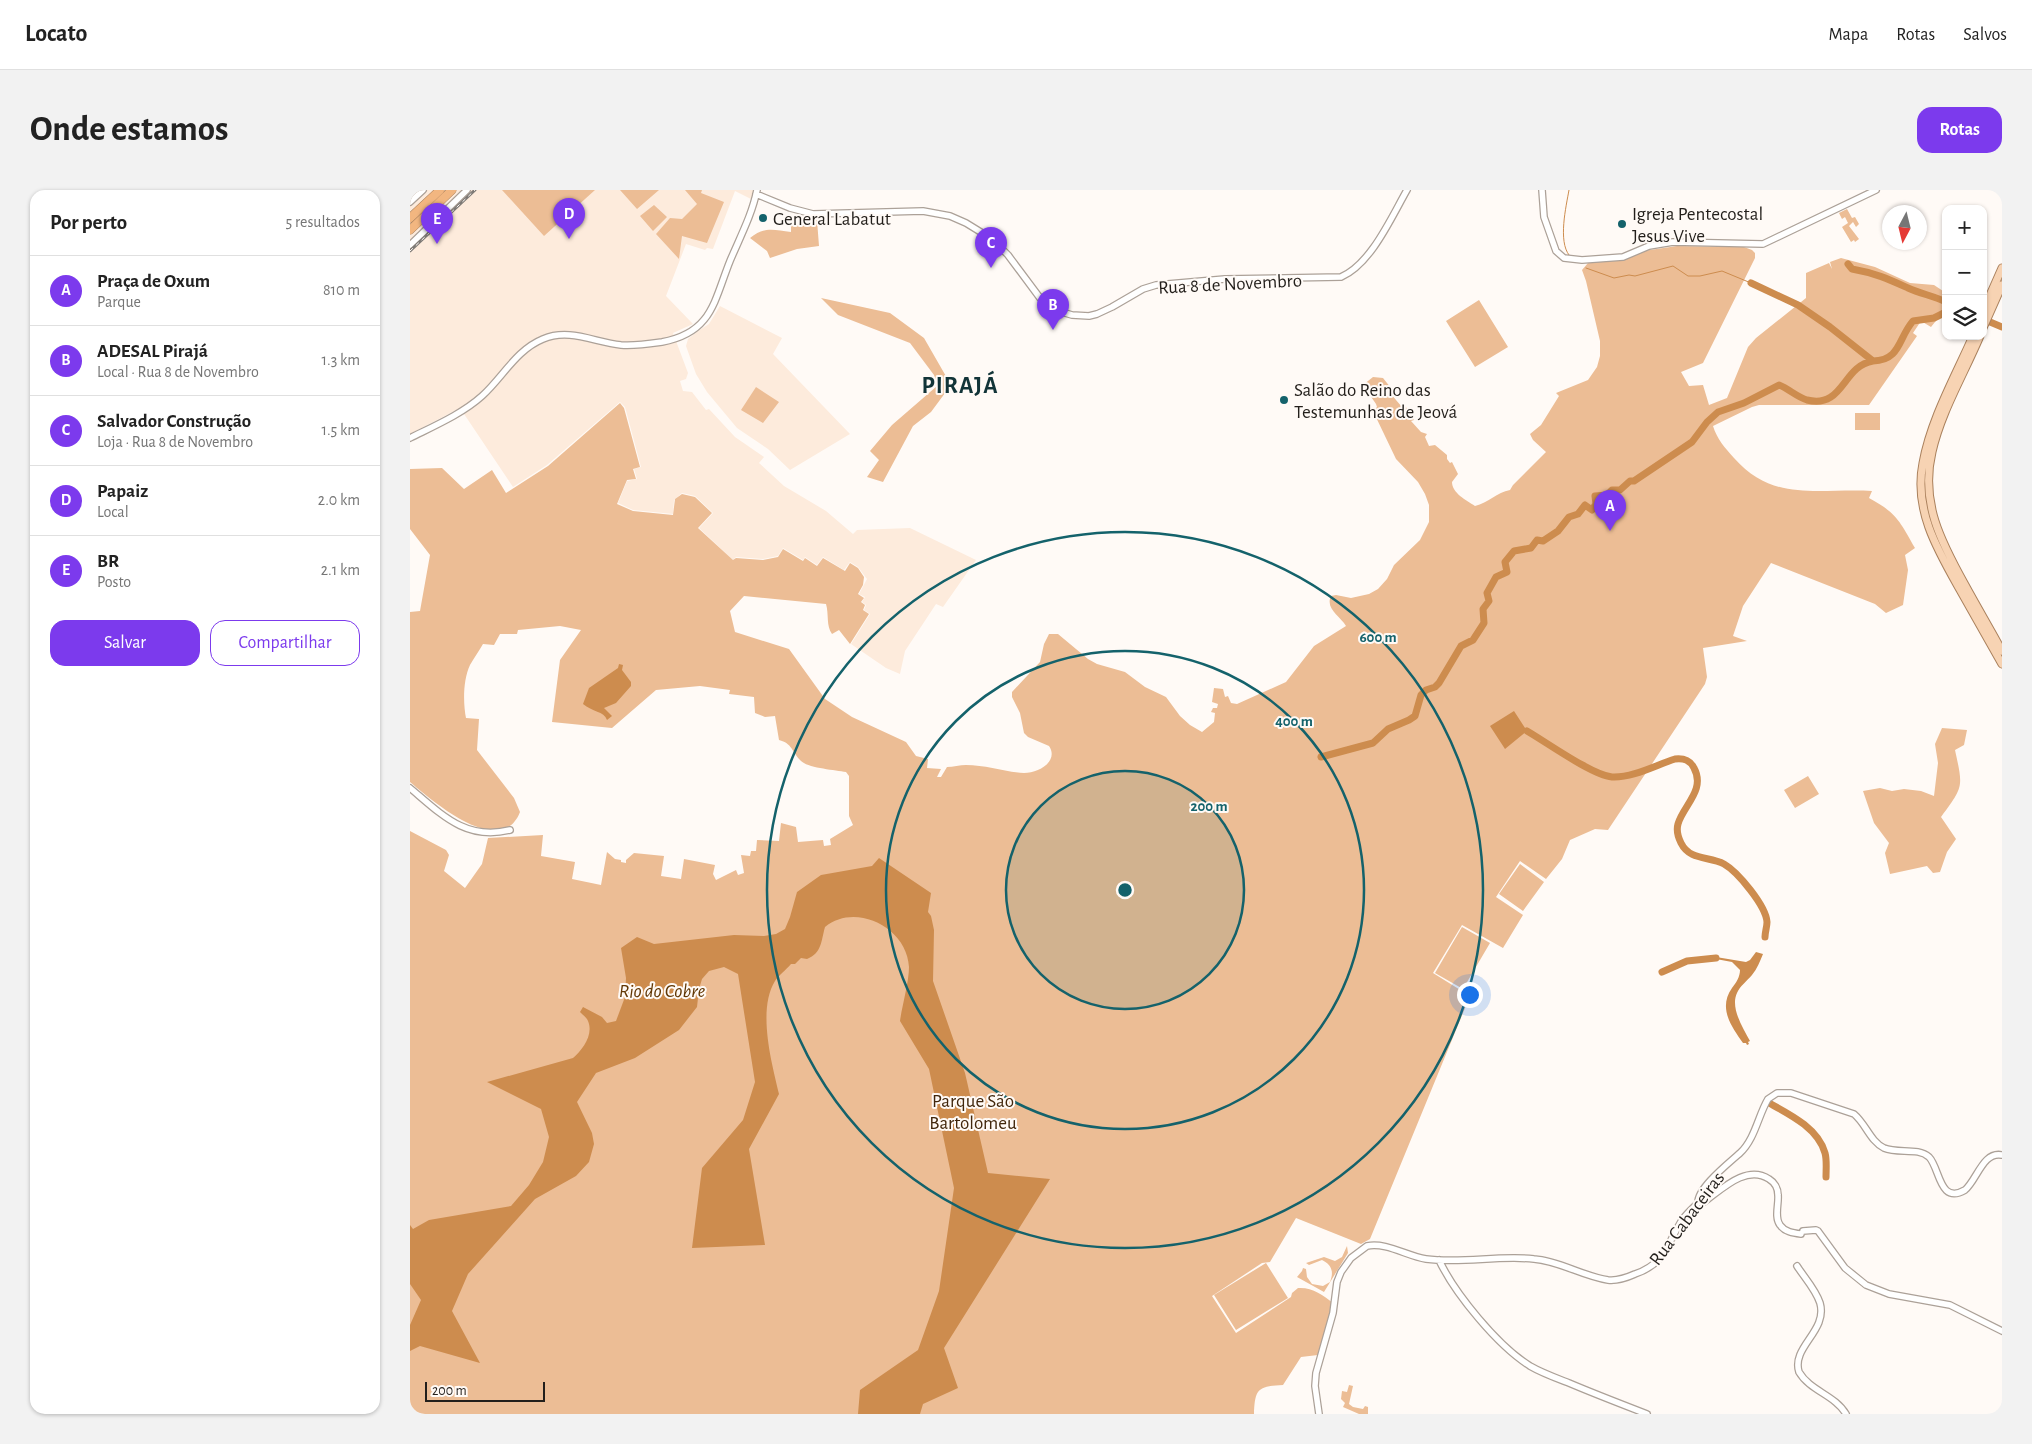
<!DOCTYPE html>
<html lang="pt">
<head>
<meta charset="utf-8">
<style>
  :root { --surface:#fff; --page:#f2f2f2; --text:#222; --muted:#767676; --line:#e0e0e0; --accent:#7c3aed }
  body { margin:0; font-family:"Alegreya Sans",sans-serif; background:var(--page); color:var(--text) }
  .controls { position:absolute; right:15px; top:15px; display:grid; overflow:hidden; border-radius:10px; box-shadow:0 1px 4px #0004 }
  .controls button { width:45px; height:45px; display:grid; place-items:center; padding:0; border:0; border-bottom:1px solid var(--line); background:var(--surface); color:var(--text); font:25px sans-serif }
  .compass { position:absolute; left:1472px; top:15px; width:45px; height:45px; border-radius:50%; background:var(--surface); box-shadow:0 1px 4px #0004; rotate:187deg }
  .scale { position:absolute; left:15px; bottom:12px; width:120px; box-sizing:border-box; padding-left:5px; border:2px solid #231f1b; border-top:0; font-size:14px; line-height:18px; white-space:nowrap; color:#231f1b; -webkit-text-stroke:4px #fffaf6; paint-order:stroke }
  .you { position:absolute; left:1059px; top:804px; width:18px; height:18px; margin:-12px; border:4px solid #fff; border-radius:50%; background:#1a73e8; box-shadow:0 0 0 8px #1a73e833 }
  .badge { display:grid; place-items:center; width:32px; height:32px; border-radius:50%; background:var(--accent); color:#fff; font-size:16px; font-weight:700 }
  .pin { position:absolute; translate:-50% -41px; filter:drop-shadow(0 1px 2px #0008) }
  .pin::after { content:''; position:absolute; top:26px; width:18px; height:15px; background:inherit; clip-path:polygon(0 0,100% 0,50% 100%) }
  .list { margin:0; padding:0; list-style:none }
  h2 { display:flex; justify-content:space-between; align-items:center; height:65px; margin:0; padding:0 20px; font-size:21px }
  h2 small { font-size:16px; font-weight:400; color:var(--muted) }
  .list li { display:grid; grid-template-columns:32px 1fr auto; gap:15px; align-items:center; box-sizing:border-box; height:70px; padding:0 20px; border-top:1px solid var(--line) }
  .list b { display:block; font-size:19px; white-space:nowrap }
  .list p { margin:0; font-size:16px; white-space:nowrap; color:var(--muted) }
  .list em { font-size:16px; font-style:normal; color:var(--muted) }
  .actions { display:flex; gap:10px; padding:15px 20px }
  .actions a { flex:1; padding:11px 0; border:1px solid var(--accent); border-radius:15px; text-align:center; font-size:18px; color:var(--accent) }
  .actions .main { background:var(--accent); color:#fff }
  .icon { flex:none; width:28px; height:28px; fill:none; stroke:currentColor; stroke-width:2; stroke-linecap:round; stroke-linejoin:round }
  .map { position:relative; flex:none; width:1592px; height:1224px; overflow:hidden; border-radius:15px }
  header { display:flex; align-items:center; gap:30px; box-sizing:border-box; height:70px; padding:0 25px; background:var(--surface); border-bottom:1px solid var(--line) }
  header strong { font-size:24px }
  nav { display:flex; gap:28px; margin-inline-start:auto; font-size:18px }
  .intro { display:flex; align-items:center; justify-content:space-between; box-sizing:border-box; height:120px; padding:0 30px }
  h1 { margin:0; font-size:35px }
  .button { padding:12px 22px; border-radius:15px; background:var(--accent); color:#fff; font-size:18px; font-weight:700 }
  main { display:flex; gap:30px; padding:0 30px }
  aside { flex:1; background:var(--surface); border-radius:15px; box-shadow:0 1px 4px #0004 }
  .map>svg:first-child { display:block }
</style>
</head>
<body>
<header>
<strong>Locato</strong>
<nav><a>Mapa</a><a>Rotas</a><a>Salvos</a></nav>
</header>
<div class="intro"><h1>Onde estamos</h1><a class="button">Rotas</a></div>
<main>
<aside>
<h2>Por perto<small>5 resultados</small></h2>
<ul class="list">
<li><span class="badge">A</span><div><b>Praça de Oxum</b><p>Parque</p></div><em>810 m</em></li>
<li><span class="badge">B</span><div><b>ADESAL Pirajá</b><p>Local · Rua 8 de Novembro</p></div><em>1.3 km</em></li>
<li><span class="badge">C</span><div><b>Salvador Construção</b><p>Loja · Rua 8 de Novembro</p></div><em>1.5 km</em></li>
<li><span class="badge">D</span><div><b>Papaiz</b><p>Local</p></div><em>2.0 km</em></li>
<li><span class="badge">E</span><div><b>BR</b><p>Posto</p></div><em>2.1 km</em></li>
</ul>
<div class="actions"><a class="main">Salvar</a><a>Compartilhar</a></div>
</aside>
<div class="map">
<svg width="1592" height="1224" viewBox="0 0 1592 1224">
  <rect width="100%" height="100%" fill="#fffaf6"/>
  <path fill="#fdebdc" d="M 0,0 L 344,0 L 341,9 L 325,1 L 303,59 L 297,58 L 295,60 L 276,54 L 256,106 L 283,134 L 288,141 L 299,134 L 310,116 L 372,148 L 363,164 L 440,244 L 380,280 L 358,259 L 327,238 L 297,202 L 286,184 L 276,156 L 278,149 L 288,141 L 283,134 L 263,143 L 278,183 L 276,189 L 270,191 L 273,201 L 282,202 L 296,220 L 299,219 L 325,247 L 354,267 L 349,273 L 374,296 L 416,321 L 443,344 L 447,340 L 500,338 L 566,370 L 533,417 L 526,414 L 495,461 L 490,484 L 476,478 L 441,454 L 460,424 L 454,420 L 456,415 L 452,412 L 455,407 L 449,404 L 457,389 L 448,377 L 440,372 L 434,380 L 413,367 L 407,375 L 395,367 L 393,370 L 373,358 L 368,366 L 353,369 L 326,367 L 323,370 L 289,338 L 303,323 L 285,306 L 272,303 L 264,310 L 263,324 L 223,320 L 208,313 L 217,291 L 227,289 L 224,279 L 231,277 L 215,217 L 210,212 L 137,275 L 103,297 L 50,218 L 0,244 Z"/>
  <path fill="#ecbd95" d="M 92,0 L 185,0 L 134,46 Z
    M 210,0 L 249,0 L 227,19 Z
    M 275,0 L 292,0 L 291,3 L 314,12 L 297,53 L 272,46 L 269,69 L 246,44 L 260,28 L 272,29 L 287,14 Z
    M 244,15 L 257,27 L 243,41 L 230,26 Z
    M 1437,19 L 1442,28 L 1445,27 L 1449,34 L 1446,37 L 1443,32 L 1439,36 L 1449,49 L 1445,52 L 1444,50 L 1441,52 L 1432,37 L 1438,33 L 1435,27 L 1432,29 L 1429,23 Z
    M 407,30 L 409,56 L 387,59 L 360,68 L 357,61 L 340,48 C 355,36 364,40 381,42 L 381,34 Z
    M 1267,56 L 1334,57 L 1342,60 L 1345,63 L 1345,68 L 1293,173 L 1271,182 L 1279,196 L 1293,195 L 1299,215 L 1317,208 L 1338,157 L 1346,148 L 1396,108 L 1396,83 L 1419,73 L 1422,79 L 1420,72 L 1431,68 L 1465,77 L 1500,93 L 1524,95 L 1536,103 L 1536,126 L 1529,127 L 1521,137 L 1511,131 L 1503,143 L 1507,146 L 1459,215 L 1349,215 L 1342,217 L 1303,236 C 1307,249 1315,258 1324,268 C 1364,313 1408,298 1462,301 L 1459,308 C 1487,323 1490,332 1505,358 L 1495,365 L 1498,380 L 1493,415 L 1476,423 L 1465,414 L 1361,373 L 1333,416 L 1323,446 L 1337,451 L 1293,458 L 1297,487 L 1295,494 L 1198,640 L 1185,639 L 1160,650 L 1152,669 L 1136,689 L 1110,671 L 1086,707 L 1113,725 L 1093,758 L 1052,735 L 1023,783 L 1060,806 L 960,1049 L 951,1054 L 886,1028 L 860,1072 L 852,1073 L 802,1106 L 826,1143 L 881,1107 L 882,1103 L 888,1098 C 902,1097 913,1105 923,1113 L 908,1165 L 891,1167 L 873,1195 C 847,1196 845,1200 844,1224 L 0,1224 L 0,641 L 36,660 L 39,665 L 34,681 L 55,698 L 72,674 L 78,648 L 133,645 L 131,666 L 165,672 L 162,689 L 191,695 L 197,662 L 205,669 L 211,670 L 211,672 L 216,673 L 216,670 L 224,663 L 254,666 L 251,686 L 271,689 L 274,669 L 305,675 L 303,684 L 306,690 L 326,680 L 328,685 L 334,683 L 331,665 L 340,666 L 341,661 L 346,661 L 347,650 L 369,651 L 371,633 L 386,637 L 388,652 L 413,650 L 414,656 L 421,655 L 420,649 L 443,635 L 439,626 L 439,586 L 436,582 C 425,580 398,578 391,571 C 382,562 382,553 369,550 L 365,526 L 355,527 L 345,523 L 344,507 L 319,504 L 320,500 L 290,496 L 246,500 L 202,538 L 142,532 L 150,470 L 171,440 L 150,436 L 108,440 L 107,444 L 90,444 L 84,455 L 73,454 C 69,461 64,468 60,475 C 53,490 53,513 56,528 L 69,529 L 67,560 L 104,608 L 110,622 C 91,671 20,609 0,592 L 0,422 L 10,421 L 20,365 L 0,339 L 0,279 L 32,278 L 54,299 L 82,280 L 96,303 L 138,276 L 210,213 L 214,218 L 230,277 L 223,279 L 226,289 L 217,290 L 207,314 L 223,321 L 263,325 L 265,309 L 272,304 L 285,307 L 302,323 L 288,338 L 323,370 L 326,368 L 353,370 L 368,367 L 373,359 L 393,371 L 395,368 L 407,376 L 413,368 L 435,381 L 440,373 L 448,378 L 454,387 L 453,395 L 448,404 L 454,408 L 451,412 L 455,415 L 453,420 L 459,424 L 440,454 L 429,440 L 422,444 C 416,436 419,424 416,414 L 334,406 L 320,421 L 325,442 L 379,459 L 415,509 L 442,527 L 496,552 L 506,566 L 518,569 L 517,578 L 531,579 L 527,587 L 531,587 L 537,577 C 543,577 550,575 556,575 C 576,575 595,582 614,583 C 629,583 649,571 639,556 L 618,547 L 614,543 L 610,523 L 602,507 L 602,502 L 630,472 L 634,454 L 639,444 L 648,444 L 678,469 L 687,474 L 715,482 L 735,497 L 756,507 L 770,526 L 780,535 L 792,542 L 804,532 L 805,523 L 801,522 L 803,518 L 807,518 L 808,514 L 802,512 L 804,498 L 813,499 L 815,507 L 818,506 L 821,513 L 827,514 L 876,492 L 904,456 L 936,436 C 930,426 915,419 921,406 L 926,405 L 941,408 L 959,404 L 968,399 L 977,389 L 984,375 L 1010,350 L 1019,332 L 1019,315 L 1015,304 L 1008,292 L 986,269 L 963,221 L 967,217 L 966,214 L 953,195 L 963,187 L 973,188 L 981,198 L 980,203 L 992,217 L 994,215 L 1000,222 L 1000,225 L 1004,230 L 1001,231 L 1011,242 L 1017,244 L 1015,247 L 1019,256 L 1025,255 L 1037,265 L 1037,269 L 1040,273 L 1042,272 L 1048,284 L 1042,292 C 1042,303 1056,310 1065,316 C 1078,313 1087,302 1100,300 L 1103,295 L 1136,262 L 1123,250 L 1120,244 L 1131,235 L 1149,206 L 1146,203 L 1178,190 L 1187,177 L 1190,166 L 1190,151 L 1176,91 L 1172,80 L 1178,73 L 1217,69 L 1233,61 Z
    M 411,108 L 480,123 L 514,148 L 541,195 L 521,222 L 503,236 L 473,292 L 457,287 L 469,270 L 460,261 L 482,235 L 527,196 L 524,185 L 500,153 L 428,125 Z
    M 1069,110 L 1098,157 L 1065,177 L 1036,131 Z
    M 346,197 L 369,212 L 353,233 L 331,220 Z
    M 1445,223 L 1470,223 L 1470,240 L 1445,240 Z
    M 1532,538 L 1557,540 L 1554,555 L 1545,560 C 1553,597 1554,596 1531,627 L 1546,649 L 1537,662 L 1530,682 L 1523,683 L 1517,676 L 1480,684 L 1475,663 L 1479,653 L 1464,633 L 1453,601 L 1470,598 L 1482,601 L 1494,599 L 1511,601 L 1524,606 L 1528,573 L 1525,554 Z
    M 1398,586 L 1409,604 L 1385,618 L 1374,600 Z
    M 1110,674 L 1134,692 L 1113,721 L 1089,704 Z
    M 1052,737 L 1080,753 L 1053,799 L 1025,783 Z
    M 937,1056 L 938,1063 L 914,1102 L 887,1087 L 892,1081 L 893,1078 L 896,1079 L 897,1087 L 902,1094 L 913,1096 L 920,1092 C 924,1082 922,1075 912,1070 L 899,1075 L 896,1073 L 914,1067 L 925,1071 L 932,1067 Z
    M 856,1073 L 878,1108 L 826,1140 L 804,1105 Z
    M 939,1195 L 943,1196 L 939,1214 L 943,1217 L 953,1219 L 955,1216 L 958,1217 L 958,1224 L 949,1224 L 933,1217 L 935,1213 L 931,1209 L 932,1201 L 937,1202 Z"/>
  <path fill="#cd8c4e" d="M 209,474 L 213,475 L 212,480 L 221,492 L 221,496 L 206,513 L 194,518 L 202,526 L 197,530 C 194,521 182,522 173,514 L 179,498 L 208,478 Z
    M 1104,521 L 1117,541 L 1095,559 L 1080,536 Z
    M 469,668 L 521,703 L 518,722 L 521,726 L 524,740 L 523,791 L 555,883 L 578,983 L 640,989 L 534,1158 L 548,1198 L 513,1214 L 510,1224 L 448,1224 L 450,1200 L 508,1160 L 529,1101 L 544,998 L 519,879 L 490,831 C 492,816 499,792 499,777 C 497,737 445,712 415,737 C 411,751 412,763 397,769 L 391,768 L 385,774 L 381,774 C 376,780 369,785 365,791 C 347,820 362,874 369,904 L 339,959 L 355,1055 L 282,1058 L 292,978 L 333,930 L 345,892 L 328,784 L 314,777 L 299,781 L 292,789 L 289,799 L 287,817 L 269,840 L 225,868 L 186,883 L 167,912 L 182,943 L 184,954 L 179,972 L 166,986 L 125,1009 L 58,1084 L 42,1121 L 70,1173 L 10,1156 L 0,1161 L 0,1135 L 11,1110 L 0,1094 L 0,1035 L 3,1039 L 19,1030 L 101,1016 L 119,995 L 133,972 L 139,947 L 131,919 L 77,892 L 163,868 C 172,860 184,845 178,831 C 177,828 172,824 170,822 L 173,817 L 192,827 L 197,833 L 206,831 L 215,807 L 216,788 L 211,758 L 227,747 L 244,754 L 324,745 L 354,746 L 366,744 L 375,739 L 380,727 L 387,702 L 411,685 L 462,676 Z
    M 1346,762 L 1353,764 C 1350,771 1347,779 1342,785 C 1337,791 1330,796 1327,803 C 1320,818 1333,838 1340,851 L 1338,852 L 1339,854 L 1337,855 L 1336,853 L 1333,853 C 1321,836 1308,818 1322,798 C 1326,793 1330,787 1330,780 L 1322,772 L 1306,769 L 1306,767 L 1336,772 L 1340,770 Z"/>
  <g fill="none" stroke-linecap="round" stroke-linejoin="round">
    <path stroke="#cd8c4e" stroke-width="1" d="M 1159,0 C 1156,17 1148,51 1159,65
      M 1176,78 L 1204,88 L 1219,85 L 1225,86 L 1263,76 L 1278,86 L 1290,86 L 1312,81 L 1341,93"/>
    <path stroke="#cd8c4e" stroke-width="7" d="M 1438,74 L 1442,79 C 1465,83 1478,89 1498,98 C 1511,104 1524,106 1536,112
      M 1341,93 L 1388,115 L 1420,137 L 1463,171 C 1491,170 1488,148 1503,131 L 1524,128 L 1536,122
      M 1573,129 L 1592,137
      M 1117,541 C 1136,552 1182,585 1202,587 C 1223,588 1246,575 1265,569 C 1274,568 1280,570 1284,578 C 1296,600 1273,616 1268,634 C 1266,641 1268,647 1271,653 C 1280,671 1299,666 1314,674 C 1328,682 1356,716 1357,732 C 1357,737 1355,742 1355,747
      M 911,567 L 963,553 L 978,539 L 999,530 L 1005,526 L 1011,505 L 1016,500 L 1025,497 L 1029,493 L 1051,456 L 1063,450 L 1074,433 L 1073,419 L 1079,411 L 1077,403 L 1086,387 L 1097,382 L 1095,372 L 1104,361 L 1121,358 L 1127,350 L 1133,351 L 1148,341 L 1159,327 L 1168,324 L 1175,315 L 1182,320 L 1186,314 L 1185,306 L 1197,305 L 1202,300 L 1210,300 L 1220,291 L 1224,291 L 1282,252 L 1297,232 L 1308,222 L 1334,213 L 1369,195 C 1379,199 1387,207 1397,210 C 1434,219 1432,176 1463,171
      M 1252,782 L 1277,771 L 1306,768
      M 1359,913 C 1379,924 1408,938 1415,963 C 1417,970 1416,979 1416,987"/>
    <g stroke="#aca198" stroke-width="8">
      <path id="secondary" d="M 1132,0 L 1134,27 L 1146,61 L 1154,68 L 1172,70 L 1213,67 L 1239,56 L 1263,52 L 1353,54 L 1466,0
        M 346,4 L 380,18 L 403,24 L 513,21 L 540,26 L 556,33 L 582,49 L 598,65 L 630,108 L 645,120 L 662,125 L 679,126 L 687,124 L 702,117 L 733,99 L 746,95 L 815,89 L 931,87 C 961,74 981,28 997,0
        M 0,12 L 13,0
        M 0,55 L 57,0
        M 0,248 C 24,236 52,224 72,206 C 93,187 106,160 133,149 C 159,138 184,152 211,155 C 225,156 238,154 252,152 C 302,143 304,111 320,71 C 330,47 342,25 347,0
        M 0,598 C 32,625 56,651 100,640
        M 1288,1013 L 1294,1012 C 1311,1000 1336,974 1359,989 C 1364,992 1368,998 1368,1005 C 1369,1014 1364,1027 1370,1035 C 1375,1042 1383,1043 1391,1044
        M 1393,1041 L 1406,1040 L 1408,1041 L 1435,1078 L 1456,1095 L 1479,1104 L 1540,1115 L 1592,1141
        M 1029,1070 C 1045,1104 1088,1156 1120,1176 C 1132,1183 1146,1188 1159,1193 C 1185,1204 1211,1214 1237,1224
        M 1387,1076 C 1394,1087 1406,1100 1410,1113 C 1418,1141 1381,1157 1389,1182 C 1400,1201 1425,1205 1436,1224
        M 909,1224 L 905,1196 L 906,1183 L 923,1123 L 927,1092 L 931,1082 L 941,1068 L 957,1056 C 976,1052 997,1066 1016,1069 C 1052,1074 1088,1065 1124,1069 C 1150,1071 1172,1086 1198,1090 C 1207,1091 1216,1088 1225,1084 C 1255,1074 1257,1054 1272,1030 C 1277,1023 1283,1018 1288,1013 C 1287,998 1319,973 1330,963 C 1345,949 1348,926 1358,909 L 1367,903 L 1381,903 L 1444,924 C 1456,934 1460,951 1474,958 C 1488,964 1508,957 1519,967 C 1530,978 1529,1015 1555,1000 C 1567,990 1573,961 1592,965"/>
    </g>
    <g stroke="#aa815d" stroke-width="9">
      <path id="primary" d="M 1573,121 L 1592,78
        M 1573,138 L 1592,95
        M 1563,146 C 1545,187 1521,229 1513,273 C 1503,322 1530,364 1553,405 C 1566,428 1579,451 1592,474
        M 1570,146 C 1554,184 1531,222 1522,262 C 1510,312 1531,352 1555,395 C 1567,417 1580,439 1592,461"/>
    </g>
    <g stroke="#aa815d" stroke-width="9">
      <path id="highway" d="M 0,28 L 30,0
        M 0,40 L 42,0"/>
    </g>
    <use href="#secondary" stroke="#fff" stroke-width="5.5"/>
    <use href="#primary" stroke="#f7d3b3" stroke-width="7"/>
    <use href="#highway" stroke="#f2b680" stroke-width="8"/>
    <g stroke="#7e7a76" stroke-width="3">
      <path id="rail" d="M 0,61 L 65,0"/>
    </g>
    <use href="#rail" stroke="#fffaf6" stroke-width="1" stroke-dasharray="4" stroke-linecap="butt"/>
  </g>
  <circle cx="715" cy="700" r="119" fill="#14626b" fill-opacity=".12"/>
  <g fill="none" stroke="#14626b" stroke-width="2.5">
    <circle cx="715" cy="700" r="119"/>
    <circle cx="715" cy="700" r="239"/>
    <circle cx="715" cy="700" r="358"/>
  </g>
  <g fill="#14626b" stroke="#fffaf6" stroke-width="2">
    <circle cx="353" cy="28" r="5"/>
    <circle cx="1212" cy="34" r="5"/>
    <circle cx="874" cy="210" r="5"/>
  </g>
  <g text-anchor="middle" stroke-width="4" stroke-linejoin="round" paint-order="stroke">
    <g font-size="19" fill="#231f1b" stroke="#fffaf6" text-anchor="start">
      <text x="1222" y="30">Igreja Pentecostal<tspan x="1222" dy="22">Jesus Vive</tspan></text>
      <text x="363" y="35">General Labatut</text>
      <text x="884" y="206">Salão do Reino das<tspan x="884" dy="22">Testemunhas de Jeová</tspan></text>
    </g>
    <g font-size="19" fill="#231f1b" stroke="#fffaf6">
      <text transform="translate(820 93) rotate(-3)" y="7">Rua 8 de Novembro</text>
      <text transform="translate(1276 1028) rotate(-53)" y="7">Rua Cabaceiras</text>
    </g>
    <g font-size="19" fill="#42270c" stroke="#fffaf6">
      <text x="563" y="917">Parque São<tspan x="563" dy="22">Bartolomeu</tspan></text>
    </g>
    <g font-size="20" font-style="italic" fill="#623704" stroke="#fffaf6">
      <text x="252" y="807">Rio do Cobre</text>
    </g>
    <g font-size="24" font-weight="bold" letter-spacing="1" fill="#123438" stroke="#fffaf6">
      <text x="550" y="203">PIRAJÁ</text>
    </g>
  </g>
  <circle cx="715" cy="700" r="8" fill="#14626b" stroke="#fffaf6" stroke-width="2.5"/>
  <g font-size="15" text-anchor="middle" font-weight="bold" fill="#14626b" stroke="#fffaf6" stroke-width="4" stroke-linejoin="round" paint-order="stroke">
    <text x="968" y="452">600 m</text>
    <text x="884" y="536">400 m</text>
    <text x="799" y="621">200 m</text>
  </g>
</svg>
<div class="controls">
<button>+</button>
<button>−</button>
<button><svg class="icon" aria-label="layers" viewBox="0 0 24 24"><path d="M12 4l9 5-9 5-9-5zM3 14l9 5 9-5"/></svg></button>
</div>
<svg class="compass" viewBox="-18 -18 36 36"><path d="M0-13l5 13h-10z" fill="#e53935"/><path d="M0 13l5-13h-10z" fill="#767676"/></svg>
<div class="scale">200 m</div>
<div class="you"></div>
<div class="pin badge" style="left:1200px;top:341px">A</div>
<div class="pin badge" style="left:643px;top:140px">B</div>
<div class="pin badge" style="left:581px;top:78px">C</div>
<div class="pin badge" style="left:159px;top:49px">D</div>
<div class="pin badge" style="left:27px;top:54px">E</div>
</div>
</main>
</body>
</html>
